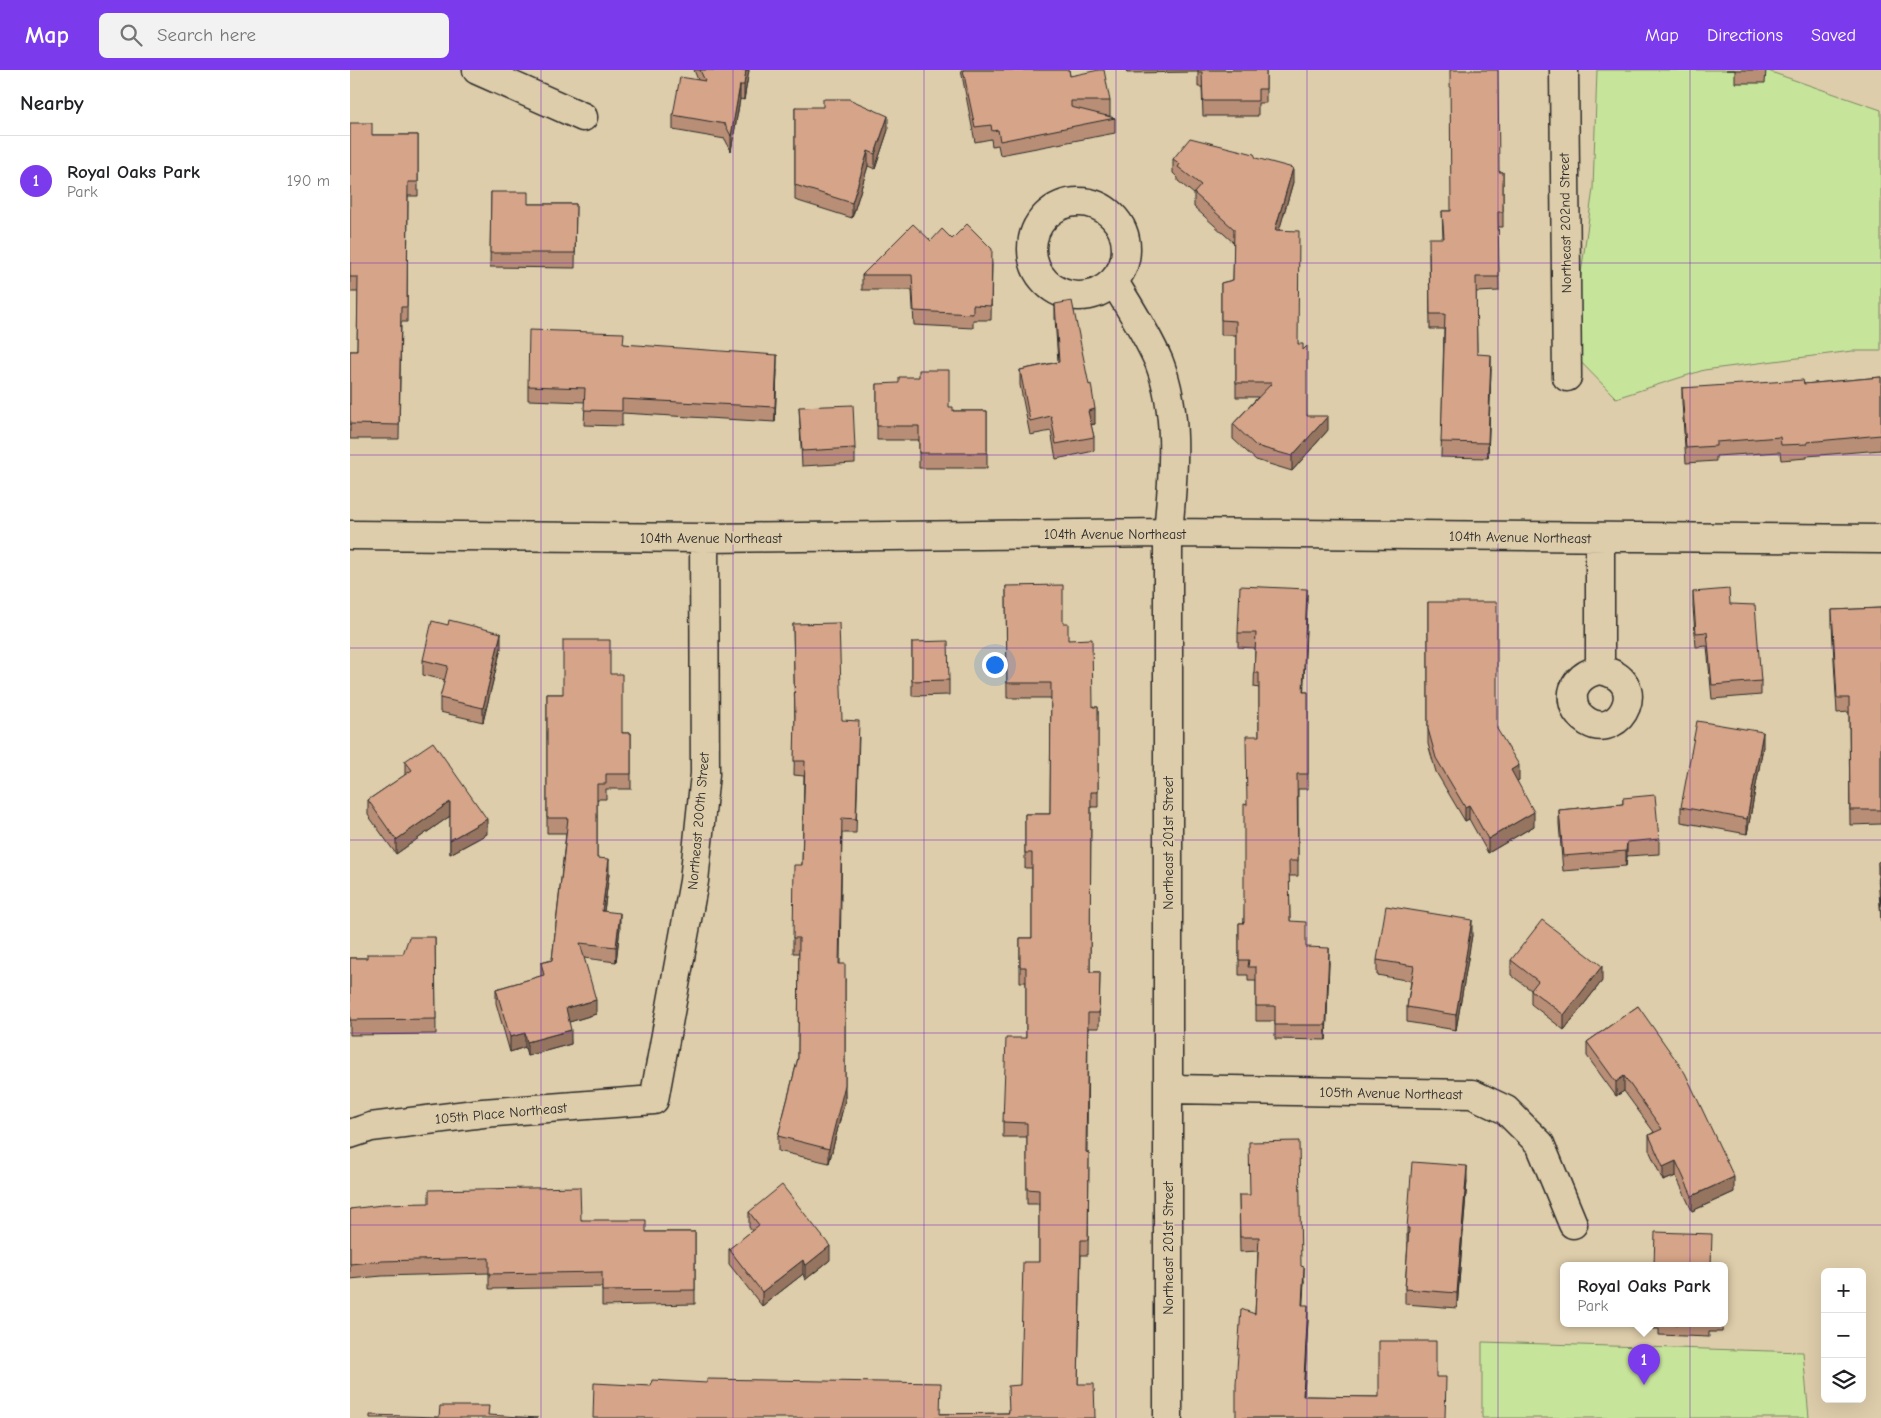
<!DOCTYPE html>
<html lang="en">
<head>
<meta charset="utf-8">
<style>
  :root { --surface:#fff; --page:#f2f2f2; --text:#202124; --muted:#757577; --line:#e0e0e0; --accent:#7c3aed }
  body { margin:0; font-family:"Comic Neue",sans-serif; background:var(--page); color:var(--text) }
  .controls { position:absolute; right:15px; bottom:15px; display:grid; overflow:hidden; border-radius:8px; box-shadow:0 5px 20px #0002 }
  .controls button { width:45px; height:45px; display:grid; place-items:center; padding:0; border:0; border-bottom:1px solid var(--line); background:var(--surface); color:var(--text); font:25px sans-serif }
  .you { position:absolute; left:644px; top:594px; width:18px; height:18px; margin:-12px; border:4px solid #fff; border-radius:50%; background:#1a73e8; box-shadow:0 0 0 8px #1a73e833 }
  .badge { display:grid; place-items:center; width:32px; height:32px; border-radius:50%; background:var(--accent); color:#fff; font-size:16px; font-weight:700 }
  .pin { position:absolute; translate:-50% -41px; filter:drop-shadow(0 1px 2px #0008) }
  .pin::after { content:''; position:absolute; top:26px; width:18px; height:15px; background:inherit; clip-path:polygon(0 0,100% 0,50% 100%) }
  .popup { position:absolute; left:1210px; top:1192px; width:168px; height:65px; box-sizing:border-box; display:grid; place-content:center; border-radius:8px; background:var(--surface); filter:drop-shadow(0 1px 4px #0005); font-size:16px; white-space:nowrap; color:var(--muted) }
  .popup b { font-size:19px; color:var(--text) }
  .popup::after { content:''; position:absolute; left:50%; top:100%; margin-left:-10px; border:10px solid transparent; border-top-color:var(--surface) }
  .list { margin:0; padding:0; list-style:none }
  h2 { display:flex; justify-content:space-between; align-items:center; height:65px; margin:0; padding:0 20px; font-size:21px }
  h2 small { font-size:16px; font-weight:400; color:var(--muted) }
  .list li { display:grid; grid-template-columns:32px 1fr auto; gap:15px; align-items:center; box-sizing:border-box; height:90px; padding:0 20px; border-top:1px solid var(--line) }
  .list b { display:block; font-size:19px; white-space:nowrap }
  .list p { margin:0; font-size:16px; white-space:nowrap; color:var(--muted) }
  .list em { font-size:16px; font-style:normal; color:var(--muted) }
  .icon { flex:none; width:28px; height:28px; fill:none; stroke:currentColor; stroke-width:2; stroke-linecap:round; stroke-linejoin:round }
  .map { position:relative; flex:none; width:1531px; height:1348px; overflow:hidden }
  header { display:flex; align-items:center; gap:30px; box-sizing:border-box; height:70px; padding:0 25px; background:var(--accent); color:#fff }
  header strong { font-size:24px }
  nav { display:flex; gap:28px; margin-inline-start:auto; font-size:18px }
  .search { width:350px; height:45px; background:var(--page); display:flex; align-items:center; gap:12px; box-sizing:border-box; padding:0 18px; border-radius:8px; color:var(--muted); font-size:19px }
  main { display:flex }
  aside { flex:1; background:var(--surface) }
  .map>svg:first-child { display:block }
</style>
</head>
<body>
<header>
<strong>Map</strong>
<div class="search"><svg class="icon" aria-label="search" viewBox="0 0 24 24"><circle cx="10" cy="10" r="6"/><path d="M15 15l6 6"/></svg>Search here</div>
<nav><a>Map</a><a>Directions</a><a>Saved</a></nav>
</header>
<main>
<aside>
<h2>Nearby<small></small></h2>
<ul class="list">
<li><span class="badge">1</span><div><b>Royal Oaks Park</b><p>Park</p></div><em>190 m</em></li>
</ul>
</aside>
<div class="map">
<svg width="1531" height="1348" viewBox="0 0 1531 1348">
  <rect width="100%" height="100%" fill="#decdaa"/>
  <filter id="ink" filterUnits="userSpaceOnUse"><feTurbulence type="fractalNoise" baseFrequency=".02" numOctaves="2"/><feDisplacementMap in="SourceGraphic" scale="10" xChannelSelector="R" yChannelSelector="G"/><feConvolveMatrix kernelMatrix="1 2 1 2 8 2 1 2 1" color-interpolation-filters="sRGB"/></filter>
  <g filter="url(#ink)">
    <path fill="#c7e49b" stroke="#798863" d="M 1247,0 L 1415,0 L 1531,40 L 1531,281 L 1502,281 L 1354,300 L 1266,328 L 1220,281 L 1243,119 Z
      M 1132,1272 L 1453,1282 L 1459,1348 L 1132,1348 Z"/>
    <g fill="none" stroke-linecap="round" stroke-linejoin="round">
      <g stroke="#2b2b2b" stroke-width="31">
        <path id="street" d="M 127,0 L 233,47
          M 1214,0 L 1217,307
          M682 179a47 47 0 1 1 94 0a47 47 0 1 1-94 0Z
          M 764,212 C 780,238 797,264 809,292 C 830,346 823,406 818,463 L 818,1348
          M 0,465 L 354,468 L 818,463 L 1531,469
          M 1250,468 L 1250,600 C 1232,603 1217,617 1225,638 C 1227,644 1232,648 1238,652 C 1271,671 1302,609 1250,600
          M 818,1019 L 1122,1024 L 1156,1040 L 1190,1074 L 1223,1154
          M 0,1064 L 21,1057 L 133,1043 L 304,1030 L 344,811 L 355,704 L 354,468"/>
      </g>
      <use href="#street" stroke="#decdaa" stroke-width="28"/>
    </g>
    <path fill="#b88e76" stroke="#2b2b2b" d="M 344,0 L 399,0 L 394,30 L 390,29 L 381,81 L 375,69 L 323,60 L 323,45 L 348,10 Z
      M 611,0 L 719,0 L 720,6 L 760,31 L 760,46 L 755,46 L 765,48 L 765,63 L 650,85 L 648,75 L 642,76 L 641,69 L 625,72 Z
      M 776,0 L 916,0 L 916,33 L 908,33 L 908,46 L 853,46 L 852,17 L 848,17 L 848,2 L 777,3 Z
      M 1376,0 L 1416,0 L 1415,13 L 1385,13 L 1385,0 Z
      M 445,37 L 538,60 L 525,99 L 518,96 L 502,148 L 445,130 Z
      M 22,65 L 68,65 L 68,126 L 58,126 L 57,252 L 51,252 L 49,369 L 0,369 L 0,281 L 7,281 L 8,222 L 0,222 L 0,204 Z
      M 906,88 L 943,112 L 929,160 L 948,274 L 957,346 L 978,360 L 942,401 L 906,390 L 883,369 L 883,354 L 908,327 L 886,327 L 886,265 L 871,265 L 871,213 L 883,210 L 884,173 L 844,137 L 844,124 L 828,111 L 828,108 L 823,103 L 823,89 Z
      M 1149,102 L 1153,102 L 1153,157 L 1148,157 L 1149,221 L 1126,222 L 1127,284 L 1141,299 L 1138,388 L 1091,387 L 1094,259 L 1080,259 L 1079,182 L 1093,168 L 1092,141 L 1101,141 Z
      M 141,122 L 178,134 L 226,134 L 225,198 L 140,197 Z
      M 602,169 L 642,193 L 641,250 L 623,250 L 623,258 L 564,255 L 562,220 L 512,220 L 512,205 L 581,171 Z
      M 705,234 L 745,354 L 741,355 L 744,367 L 744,381 L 706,389 L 701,361 L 680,365 L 670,315 L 670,300 L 708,292 L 705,248 Z
      M 274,274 L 427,300 L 425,352 L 272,343 L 272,356 L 234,355 L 235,332 L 178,330 L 178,316 Z
      M 1531,307 L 1531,380 L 1457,386 L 1457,388 L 1431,390 L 1430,382 L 1366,386 L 1366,391 L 1336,393 L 1332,332 L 1332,318 L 1454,314 Z
      M 527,314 L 599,337 L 603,341 L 637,341 L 637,398 L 569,398 L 569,370 L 527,370 Z
      M 449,337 L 505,378 L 505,393 L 452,396 Z
      M 656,516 L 713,553 L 718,570 L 743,637 L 748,637 L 748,737 L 741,737 L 740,902 L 750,902 L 749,958 L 738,958 L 737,1082 L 739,1083 L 738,1185 L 731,1185 L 728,1314 L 745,1348 L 591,1344 L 658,1343 L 670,1315 L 689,1192 L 689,1134 L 677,1134 L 677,1067 L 653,1067 L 653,1052 L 676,968 L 676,912 L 670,912 L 670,868 L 682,868 L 682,798 L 675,798 L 675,744 L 700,744 L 701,628 L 657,628 Z
      M 1343,522 L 1380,534 L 1411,611 L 1411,625 L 1362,629 L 1357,576 L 1346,577 L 1343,537 Z
      M 1078,532 L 1147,659 L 1169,710 L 1167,711 L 1184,756 L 1138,783 L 1119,749 L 1115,751 L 1086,702 L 1078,674 Z
      M 957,534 L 953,622 L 958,622 L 958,719 L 948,719 L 948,806 L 939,806 L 940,851 L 956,877 L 979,892 L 976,970 L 925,969 L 925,951 L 906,951 L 906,911 L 898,911 L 898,905 L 889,905 L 889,853 L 894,853 L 897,735 L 909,666 L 909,618 L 904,617 L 905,578 L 888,577 L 888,563 Z
      M 1531,538 L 1531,754 L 1500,755 L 1499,642 L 1487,643 L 1482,555 L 1482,540 Z
      M 443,554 L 492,650 L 509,666 L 506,763 L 492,763 L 490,894 L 495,1030 L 479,1093 L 428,1081 L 428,1066 L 448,988 L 449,883 L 443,883 L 443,868 L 452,795 L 454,706 L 444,705 L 445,654 Z
      M 562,572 L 599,610 L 599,625 L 562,626 Z
      M 151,578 L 133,652 L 90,642 L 90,628 L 95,610 L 73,605 L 73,590 Z
      M 260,604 L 272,663 L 281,663 L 281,719 L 256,719 L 256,729 L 247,729 L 247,788 L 259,804 L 254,841 L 270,858 L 266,892 L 234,888 L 246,944 L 219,952 L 221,974 L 177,986 L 175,977 L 160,982 L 146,933 L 146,919 L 191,906 L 191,893 L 202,890 L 216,763 L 197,763 L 197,624 L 213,624 Z
      M 1413,677 L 1397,764 L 1331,752 L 1331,737 Z
      M 55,691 L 137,764 L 100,784 L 100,746 L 46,784 L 18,745 L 18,730 L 55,705 Z
      M 1273,728 L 1309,769 L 1309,784 L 1277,786 L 1276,796 L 1213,801 L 1209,754 L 1209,740 L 1273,734 Z
      M 1531,791 L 1531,851 L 1528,806 L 1528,792 Z
      M 1122,865 L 1106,960 L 1057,952 L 1057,937 L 1061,911 L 1027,905 L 1027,890 Z
      M 85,867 L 86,964 L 0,965 L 0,888 L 17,888 L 53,884 Z
      M 1161,890 L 1252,911 L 1214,960 L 1181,934 L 1181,920 L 1161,905 Z
      M 1288,936 L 1384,1122 L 1342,1141 L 1326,1106 L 1313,1111 L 1299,1080 L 1299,1065 L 1304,1062 L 1274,1021 L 1266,1026 L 1237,986 L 1237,972 Z
      M 1117,1111 L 1107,1238 L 1055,1234 L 1055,1219 L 1058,1172 L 1057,1172 L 1057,1158 Z
      M 889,1125 L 951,1196 L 954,1211 L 952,1235 L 958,1250 L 954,1326 L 1029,1327 L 1086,1307 L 1095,1348 L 886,1348 L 905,1244 L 908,1181 L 890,1182 Z
      M 0,1139 L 231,1150 L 296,1162 L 345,1162 L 345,1234 L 252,1236 L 252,1217 L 139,1219 L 139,1203 L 32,1206 L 0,1209 Z
      M 399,1142 L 480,1190 L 455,1210 L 453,1204 L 412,1236 L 379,1194 L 379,1179 L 402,1161 L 399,1157 Z
      M 1302,1254 L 1373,1254 L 1372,1262 L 1359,1262 L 1359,1267 L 1309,1265 L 1309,1259 L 1302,1259 Z"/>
    <path fill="#967460" stroke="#2b2b2b" d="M 396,0 L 399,0 L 394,30 L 394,15 Z
      M 390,15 L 390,29 L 381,81 L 381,66 Z
      M 538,46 L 538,60 L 525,99 L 525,84 Z
      M 518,81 L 518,96 L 502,148 L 502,133 Z
      M 943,98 L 943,112 L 925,175 L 925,160 Z
      M 427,285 L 427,300 L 425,352 L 425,337 Z
      M 1141,285 L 1141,299 L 1138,388 L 1138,373 Z
      M 745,339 L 745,354 L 738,355 L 738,341 Z
      M 978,346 L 978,360 L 942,401 L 942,386 Z
      M 957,519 L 957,534 L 953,637 L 953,622 Z
      M 151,563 L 151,578 L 133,652 L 133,638 Z
      M 1413,662 L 1413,677 L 1397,764 L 1397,749 Z
      M 1169,695 L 1169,710 L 1161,715 L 1161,700 Z
      M 100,732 L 100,746 L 46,784 L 46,770 Z
      M 1119,735 L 1119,749 L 1115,751 L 1115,737 Z
      M 1184,742 L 1184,756 L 1138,783 L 1138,769 Z
      M 137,749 L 137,764 L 100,784 L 100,770 Z
      M 1277,772 L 1277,786 L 1276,796 L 1276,781 Z
      M 259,789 L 259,804 L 252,856 L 252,841 Z
      M 270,843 L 270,858 L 266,892 L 266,877 Z
      M 1122,850 L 1122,865 L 1106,960 L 1106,945 Z
      M 979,878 L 979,892 L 976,970 L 976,955 Z
      M 1252,896 L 1252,911 L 1214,960 L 1214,945 Z
      M 495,909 L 495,1030 L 479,1093 L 479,1079 Z
      M 246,930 L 246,944 L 216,953 L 216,938 Z
      M 221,960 L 221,974 L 177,986 L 177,972 Z
      M 175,963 L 175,977 L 160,982 L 160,967 Z
      M 1274,1006 L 1274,1021 L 1266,1026 L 1266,1012 Z
      M 1326,1091 L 1326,1106 L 1313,1111 L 1313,1097 Z
      M 1117,1096 L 1117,1111 L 1107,1238 L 1107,1223 Z
      M 1384,1107 L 1384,1122 L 1342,1141 L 1342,1126 Z
      M 480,1176 L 480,1190 L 455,1210 L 455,1196 Z
      M 453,1190 L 453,1204 L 412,1236 L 412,1222 Z
      M 954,1197 L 954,1211 L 952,1250 L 952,1235 Z
      M 958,1235 L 958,1250 L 953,1341 L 953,1326 Z"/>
    <path fill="#d6a589" stroke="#2b2b2b" d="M 350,0 L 396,0 L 394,15 L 390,15 L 381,66 L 375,54 L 323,45 L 330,7 L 355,11 Z
      M 613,0 L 719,0 L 720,6 L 749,0 L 754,0 L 760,31 L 721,31 L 721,37 L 765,48 L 650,71 L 648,60 L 642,61 L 641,55 L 625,57 Z
      M 848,0 L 916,0 L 916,19 L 908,19 L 908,31 L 853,31 L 852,2 L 848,2 Z
      M 1100,0 L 1148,0 L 1149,102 L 1153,102 L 1153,142 L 1148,142 L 1149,207 L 1126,207 L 1127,284 L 1141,285 L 1138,373 L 1091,372 L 1095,244 L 1080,244 L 1079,168 L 1094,168 L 1092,141 L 1101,141 Z
      M 473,29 L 499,29 L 538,46 L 525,84 L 518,81 L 502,133 L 445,115 L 445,37 L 473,37 Z
      M 0,53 L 22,53 L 22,65 L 68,65 L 68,112 L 58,112 L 57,237 L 51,237 L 49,355 L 0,354 L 0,281 L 7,281 L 8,207 L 0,207 Z
      M 840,68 L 904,84 L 906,88 L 943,98 L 925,160 L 949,161 L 948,274 L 953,274 L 953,280 L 957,276 L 957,346 L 978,346 L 942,386 L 906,376 L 883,354 L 922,313 L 886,313 L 886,251 L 871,250 L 871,213 L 883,210 L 884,159 L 844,123 L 851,115 L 828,97 L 830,94 L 823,89 Z
      M 141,122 L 178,122 L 178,134 L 226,134 L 225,183 L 140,183 Z
      M 563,154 L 581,171 L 592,159 L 602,169 L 617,154 L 642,179 L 641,236 L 623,235 L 623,244 L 564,241 L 562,205 L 512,205 Z
      M 722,231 L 739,315 L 741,314 L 745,339 L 738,341 L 744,367 L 706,374 L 701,346 L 680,351 L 670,300 L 709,292 L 705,234 Z
      M 179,260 L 274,263 L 273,274 L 427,285 L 425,337 L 272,329 L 272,341 L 234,340 L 235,318 L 178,316 Z
      M 569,300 L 599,300 L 599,337 L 603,337 L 603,341 L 637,341 L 637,383 L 569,383 L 569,356 L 527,356 L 527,314 L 549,313 L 549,307 L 569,307 Z
      M 1531,307 L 1531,365 L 1457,372 L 1457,374 L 1431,375 L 1430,367 L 1366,372 L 1366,376 L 1336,378 L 1332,318 L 1453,310 L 1454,314 Z
      M 503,335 L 505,378 L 452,381 L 449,337 Z
      M 713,515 L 713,553 L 718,553 L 718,570 L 742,569 L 743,637 L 748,637 L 748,722 L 741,722 L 740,902 L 750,902 L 749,943 L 738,943 L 736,1082 L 739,1083 L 738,1170 L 731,1170 L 728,1314 L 744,1314 L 745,1348 L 243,1348 L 244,1313 L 301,1316 L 302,1310 L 357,1313 L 357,1309 L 591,1313 L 590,1344 L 659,1343 L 658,1316 L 670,1315 L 673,1192 L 689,1192 L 689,1120 L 677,1119 L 677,1053 L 653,1052 L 656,968 L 676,968 L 676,897 L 670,897 L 670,868 L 682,868 L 682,783 L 675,783 L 675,744 L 700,744 L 701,613 L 657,613 L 656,516 Z
      M 890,516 L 957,519 L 953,622 L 958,622 L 958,704 L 947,704 L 948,791 L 939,791 L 940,851 L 956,852 L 956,877 L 979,878 L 976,955 L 925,955 L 925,936 L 906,936 L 906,897 L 898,897 L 899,890 L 889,890 L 889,853 L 894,853 L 894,734 L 897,735 L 896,666 L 909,666 L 909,603 L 904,603 L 906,563 L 888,563 Z
      M 1379,519 L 1380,534 L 1405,535 L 1411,611 L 1362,615 L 1357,562 L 1346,563 L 1343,522 Z
      M 1078,532 L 1147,532 L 1147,659 L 1169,695 L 1161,700 L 1184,742 L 1138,769 L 1119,735 L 1115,737 L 1086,688 L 1078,659 Z
      M 1531,538 L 1531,740 L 1500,740 L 1499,628 L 1487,628 L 1482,540 Z
      M 99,550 L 151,563 L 133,638 L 90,628 L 98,596 L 73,590 L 82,551 L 98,555 Z
      M 489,553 L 492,650 L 509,651 L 506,749 L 492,748 L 489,894 L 495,894 L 495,1015 L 479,1079 L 428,1066 L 448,988 L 449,868 L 443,868 L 444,795 L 452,795 L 455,691 L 444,691 L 445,646 L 443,554 Z
      M 213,570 L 260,570 L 260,604 L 272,604 L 272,663 L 281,663 L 281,704 L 256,704 L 256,714 L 247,714 L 247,788 L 259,789 L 252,841 L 270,843 L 266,877 L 230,873 L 246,930 L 216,938 L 221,960 L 177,972 L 175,963 L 160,967 L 146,919 L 194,905 L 191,893 L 202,890 L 218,748 L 197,748 L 197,624 L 213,624 Z
      M 598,571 L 599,610 L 562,611 L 562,572 Z
      M 1347,651 L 1413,662 L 1397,749 L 1331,737 Z
      M 83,672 L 137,749 L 100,770 L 100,732 L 46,770 L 18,730 L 62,700 L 55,691 Z
      M 1305,725 L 1309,769 L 1277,772 L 1276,781 L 1213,786 L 1209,740 L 1273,734 L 1273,728 Z
      M 1531,791 L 1531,823 L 1528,792 Z
      M 1530,824 L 1531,824 L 1531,836 Z
      M 1036,836 L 1122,850 L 1106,945 L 1057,937 L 1064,896 L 1027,890 Z
      M 1192,850 L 1252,896 L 1214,945 L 1181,920 L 1188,911 L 1161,890 Z
      M 59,867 L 85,867 L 86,949 L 0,950 L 0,888 L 17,888 L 17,884 L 53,884 Z
      M 1288,936 L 1335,1003 L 1384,1107 L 1342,1126 L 1326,1091 L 1313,1097 L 1299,1065 L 1312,1059 L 1274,1006 L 1266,1012 L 1237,972 Z
      M 949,1071 L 951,1196 L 954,1197 L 952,1235 L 958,1235 L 953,1326 L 1029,1327 L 1029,1271 L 1086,1271 L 1086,1307 L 1096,1307 L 1095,1348 L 886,1348 L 886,1314 L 891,1239 L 905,1244 L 909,1167 L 890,1167 L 889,1125 L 900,1125 L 899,1072 Z
      M 1062,1092 L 1117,1096 L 1107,1223 L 1055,1219 L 1059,1158 L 1057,1158 Z
      M 432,1115 L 480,1176 L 455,1196 L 453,1190 L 412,1222 L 379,1179 L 409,1155 L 399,1142 Z
      M 230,1117 L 231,1150 L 296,1150 L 296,1162 L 345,1162 L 345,1220 L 252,1221 L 252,1202 L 139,1204 L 139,1188 L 32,1191 L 0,1194 L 0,1139 L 32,1135 L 32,1134 L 79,1133 L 79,1120 Z
      M 1305,1162 L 1362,1164 L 1361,1196 L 1304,1196 Z
      M 90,1336 L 139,1336 L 138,1345 L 188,1348 L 20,1348 L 20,1345 L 89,1347 Z"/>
  </g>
  <path fill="none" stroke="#7b2cbf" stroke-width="1" stroke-opacity="0.55" d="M 191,0 L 191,1348M 383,0 L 383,1348M 574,0 L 574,1348M 766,0 L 766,1348M 957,0 L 957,1348M 1148,0 L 1148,1348M 1340,0 L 1340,1348M 0,193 L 1531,193M 0,385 L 1531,385M 0,578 L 1531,578M 0,770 L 1531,770M 0,963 L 1531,963M 0,1155 L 1531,1155"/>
  <g text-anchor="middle" stroke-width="4" stroke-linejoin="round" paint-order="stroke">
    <g font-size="14" fill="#2b2b2b" stroke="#decdaa">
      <text transform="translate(1215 153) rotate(-91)" y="5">Northeast 202nd Street</text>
      <text x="765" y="469">104th Avenue Northeast</text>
      <text transform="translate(1170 467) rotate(1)" y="5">104th Avenue Northeast</text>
      <text x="361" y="473">104th Avenue Northeast</text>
      <text transform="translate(348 751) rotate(-85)" y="5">Northeast 200th Street</text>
      <text transform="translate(818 773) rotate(-90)" y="5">Northeast 201st Street</text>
      <text transform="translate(1041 1023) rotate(1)" y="5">105th Avenue Northeast</text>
      <text transform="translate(151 1043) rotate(-5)" y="5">105th Place Northeast</text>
      <text transform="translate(818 1178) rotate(-90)" y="5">Northeast 201st Street</text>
    </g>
  </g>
</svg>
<div class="controls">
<button>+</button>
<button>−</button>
<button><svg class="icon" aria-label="layers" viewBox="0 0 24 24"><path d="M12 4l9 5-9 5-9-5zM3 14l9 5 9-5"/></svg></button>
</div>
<div class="you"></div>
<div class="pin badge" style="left:1294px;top:1315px">1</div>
<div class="popup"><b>Royal Oaks Park</b>Park</div>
</div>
</main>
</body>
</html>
